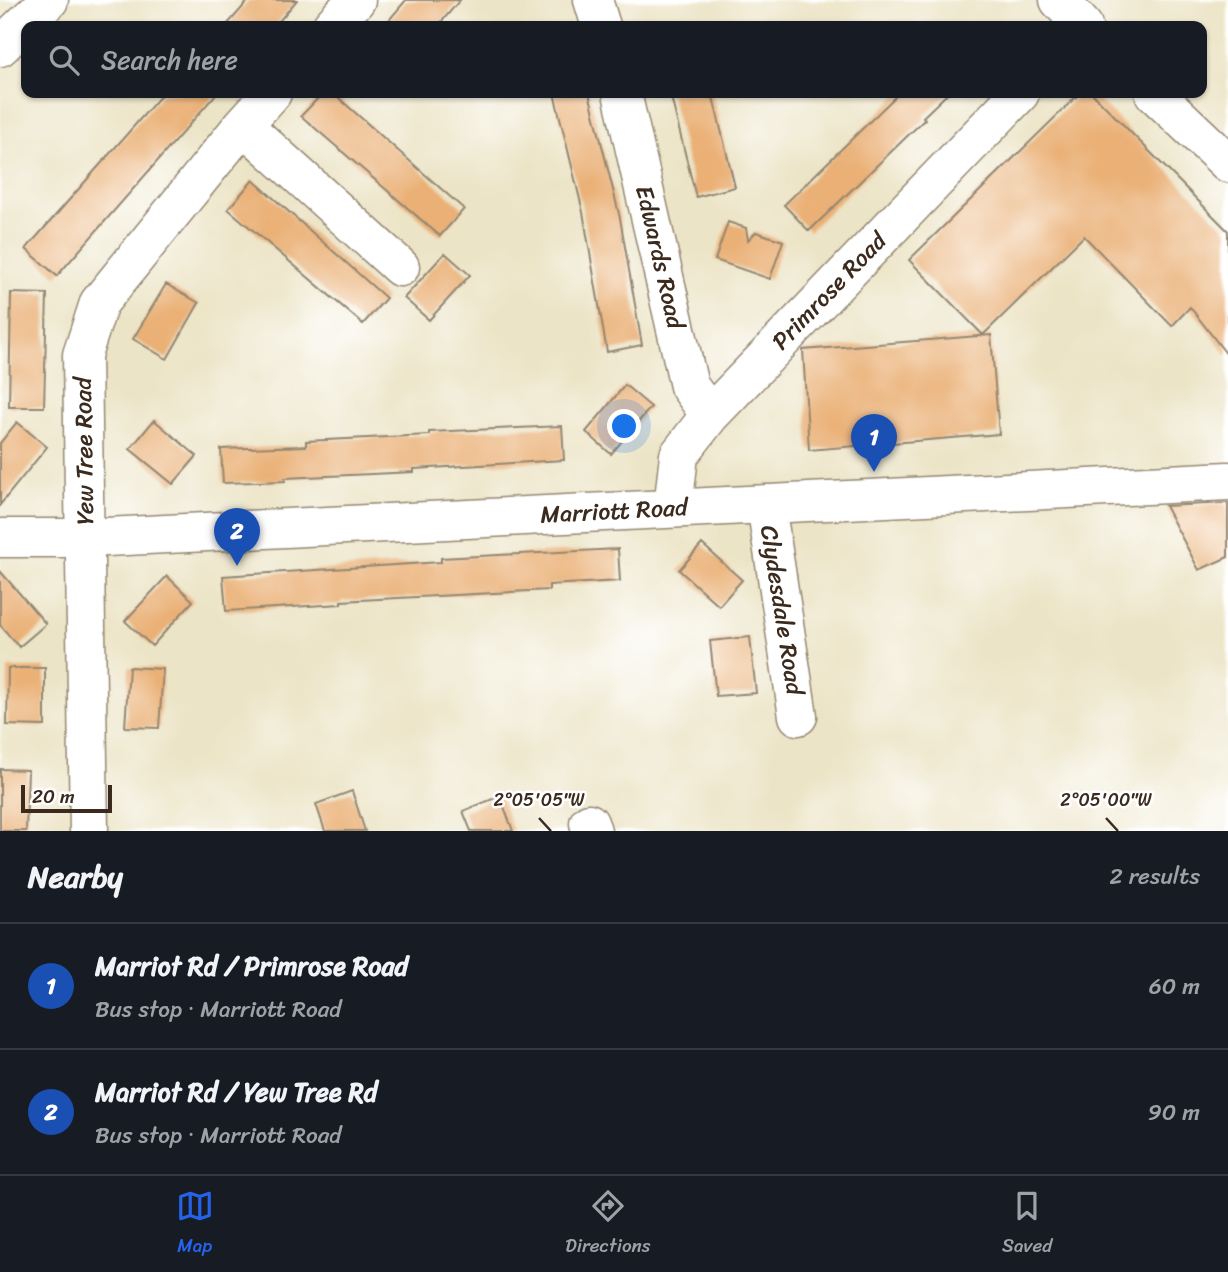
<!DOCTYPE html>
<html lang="en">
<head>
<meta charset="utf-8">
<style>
  :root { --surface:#171b24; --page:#20242c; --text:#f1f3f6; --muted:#9ea1a6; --line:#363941; --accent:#2563eb }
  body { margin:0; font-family:Sriracha,sans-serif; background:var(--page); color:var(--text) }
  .scale { position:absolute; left:21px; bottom:18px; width:91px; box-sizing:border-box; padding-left:7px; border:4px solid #3b2a1e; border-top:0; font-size:19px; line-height:24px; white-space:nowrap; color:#3b2a1e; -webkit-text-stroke:5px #fff; paint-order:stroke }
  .you { position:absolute; left:625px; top:427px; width:24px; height:24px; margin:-18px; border:5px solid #fff; border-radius:50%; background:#1a73e8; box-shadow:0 0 0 10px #1a73e833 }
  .badge { display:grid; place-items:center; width:46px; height:46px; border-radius:50%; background:var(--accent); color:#fff; font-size:23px; font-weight:700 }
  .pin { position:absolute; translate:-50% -58px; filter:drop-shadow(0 2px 4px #0008) }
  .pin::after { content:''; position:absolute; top:37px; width:24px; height:21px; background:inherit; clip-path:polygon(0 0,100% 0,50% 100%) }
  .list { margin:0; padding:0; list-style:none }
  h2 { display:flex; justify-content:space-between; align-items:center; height:91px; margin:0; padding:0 28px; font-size:30px }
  h2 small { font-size:23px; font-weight:400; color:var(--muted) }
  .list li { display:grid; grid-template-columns:46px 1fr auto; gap:21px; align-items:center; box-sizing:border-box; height:126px; padding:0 28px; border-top:2px solid var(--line) }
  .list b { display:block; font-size:26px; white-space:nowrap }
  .list p { margin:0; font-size:23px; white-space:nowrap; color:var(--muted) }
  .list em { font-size:23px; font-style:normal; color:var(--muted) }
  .icon { flex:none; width:38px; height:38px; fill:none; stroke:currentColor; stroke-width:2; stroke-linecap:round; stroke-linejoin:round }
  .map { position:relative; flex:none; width:1228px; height:831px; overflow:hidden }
  .search { position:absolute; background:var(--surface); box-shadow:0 2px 5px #0004; left:21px; right:21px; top:21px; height:77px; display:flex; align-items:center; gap:18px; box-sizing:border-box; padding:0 24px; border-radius:14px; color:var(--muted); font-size:26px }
  .sheet { height:343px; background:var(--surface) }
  nav { display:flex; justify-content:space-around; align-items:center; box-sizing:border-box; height:98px; border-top:2px solid var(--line); background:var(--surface); font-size:19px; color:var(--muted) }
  nav a { display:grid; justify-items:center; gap:4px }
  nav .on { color:var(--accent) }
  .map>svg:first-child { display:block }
</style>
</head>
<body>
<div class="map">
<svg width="1228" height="831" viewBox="0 0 1228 831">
  <rect width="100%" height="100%" fill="#fff"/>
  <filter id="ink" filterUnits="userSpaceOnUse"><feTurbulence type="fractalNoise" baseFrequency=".0143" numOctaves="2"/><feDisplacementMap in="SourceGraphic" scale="14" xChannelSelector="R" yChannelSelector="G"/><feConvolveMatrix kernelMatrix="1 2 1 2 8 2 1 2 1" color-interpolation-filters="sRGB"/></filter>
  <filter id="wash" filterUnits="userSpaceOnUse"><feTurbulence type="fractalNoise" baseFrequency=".00686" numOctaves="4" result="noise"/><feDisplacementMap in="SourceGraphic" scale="28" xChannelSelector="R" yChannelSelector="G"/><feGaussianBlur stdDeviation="1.57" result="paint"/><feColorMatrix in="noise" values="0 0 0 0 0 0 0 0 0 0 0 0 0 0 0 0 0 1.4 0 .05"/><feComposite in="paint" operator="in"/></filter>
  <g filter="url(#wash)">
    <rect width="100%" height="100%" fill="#ece4c6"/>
    <g id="blocks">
      <path fill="#eab076" d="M 249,0 L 297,0 L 275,26 L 226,26 Z
        M 406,0 L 460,0 L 438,26 L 384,26 Z
        M 163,93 L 217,93 L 57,276 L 26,249 Z
        M 323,93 L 333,93 L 464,209 L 440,236 L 301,116 Z
        M 554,93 L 589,93 L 620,218 L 642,345 L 607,352 L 583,212 Z
        M 670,93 L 712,93 L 735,187 L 696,197 Z
        M 899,93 L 948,93 L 923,117 L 925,119 L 809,231 L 784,205 Z
        M 1080,93 L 1092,93 L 1228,231 L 1228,356 L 1190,307 L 1172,326 L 1084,236 L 983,335 L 909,260 Z
        M 253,180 L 386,298 L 363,324 L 228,209 Z
        M 728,222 L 746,228 L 748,240 L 756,232 L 783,241 L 770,279 L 715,260 Z
        M 445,253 L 470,275 L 429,320 L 404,298 Z
        M 166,284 L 199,303 L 167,359 L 133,339 Z
        M 11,293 L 47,294 L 44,407 L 9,407 Z
        M 991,335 L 999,434 L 809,450 L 803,350 Z
        M 625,385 L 651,407 L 611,454 L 586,432 Z
        M 154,420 L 197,456 L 173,484 L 130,449 Z
        M 17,422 L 47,447 L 0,505 L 0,443 Z
        M 562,426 L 564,460 L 414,469 L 414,472 L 285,478 L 285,481 L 223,483 L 221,449 L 306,446 L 306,441 L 429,435 L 429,432 Z
        M 1228,503 L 1228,557 L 1199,570 L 1165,506 Z
        M 702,544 L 742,580 L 719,606 L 679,570 Z
        M 618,549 L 620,581 L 549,585 L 549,590 L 341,601 L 341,604 L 226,611 L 223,576 L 441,562 L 441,558 Z
        M 0,571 L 46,624 L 19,647 L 0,625 Z
        M 167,576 L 193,601 L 152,646 L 125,621 Z
        M 750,637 L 756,693 L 716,696 L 710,641 Z
        M 129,667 L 163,669 L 159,728 L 125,727 Z
        M 8,668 L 45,668 L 45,726 L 7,725 Z
        M 0,769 L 28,770 L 26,831 L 0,831 Z
        M 352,791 L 365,831 L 325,831 L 316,804 Z
        M 500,796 L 513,831 L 471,831 L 463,811 Z"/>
    </g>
  </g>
  <g filter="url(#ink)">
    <use href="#blocks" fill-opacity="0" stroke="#948772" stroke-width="2"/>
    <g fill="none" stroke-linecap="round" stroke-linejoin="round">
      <g stroke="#948772" stroke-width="41">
        <path id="minor" d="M 593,0 L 601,26
          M 332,26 L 356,0
          M 0,47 L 49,0
          M 622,93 L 689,386 L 710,415
          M 243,125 L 400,267
          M 766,504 L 798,716
          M 673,508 L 679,455 L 710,415 L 1020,93
          M 0,538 L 86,538 L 1228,481
          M 589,823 L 592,831
          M 89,831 L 82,355 L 99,303 L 243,125 L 272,93"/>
      </g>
      <g stroke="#948772" stroke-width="41">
        <path id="major" d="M 1059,0 L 1083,26
          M 1154,93 L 1228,163"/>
      </g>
      <use href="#minor" stroke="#fff" stroke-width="38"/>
      <use href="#major" stroke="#fff" stroke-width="38"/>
    </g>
  </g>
  <path fill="none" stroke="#3b2a1e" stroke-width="2.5" d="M 539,818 L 551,831M 1106,818 L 1118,831"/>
  <g text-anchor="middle" stroke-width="5" stroke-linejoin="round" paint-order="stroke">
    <g font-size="24" fill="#3b2a1e" stroke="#fff">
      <text transform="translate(660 257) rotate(77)" y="8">Edwards Road</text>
      <text transform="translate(829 291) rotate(-46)" y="8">Primrose Road</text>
      <text transform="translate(84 451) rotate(-91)" y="8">Yew Tree Road</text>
      <text transform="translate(614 511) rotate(-3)" y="8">Marriott Road</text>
      <text transform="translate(782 610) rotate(81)" y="8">Clydesdale Road</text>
    </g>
  </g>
  <g font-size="18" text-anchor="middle" fill="#3b2a1e" stroke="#fff" stroke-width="5" stroke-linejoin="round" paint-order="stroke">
    <text x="539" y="806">2°05'05"W</text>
    <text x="1106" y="806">2°05'00"W</text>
  </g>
</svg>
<div class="scale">20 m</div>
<div class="you"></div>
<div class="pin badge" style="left:874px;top:472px;background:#1a4fb4">1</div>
<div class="pin badge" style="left:237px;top:566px;background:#1a4fb4">2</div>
<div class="search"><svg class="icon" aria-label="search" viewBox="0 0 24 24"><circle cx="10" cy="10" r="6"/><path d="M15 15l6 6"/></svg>Search here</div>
</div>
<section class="sheet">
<h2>Nearby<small>2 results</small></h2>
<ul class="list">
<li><span class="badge" style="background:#1a4fb4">1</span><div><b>Marriot Rd / Primrose Road</b><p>Bus stop · Marriott Road</p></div><em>60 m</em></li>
<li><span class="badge" style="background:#1a4fb4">2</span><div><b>Marriot Rd / Yew Tree Rd</b><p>Bus stop · Marriott Road</p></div><em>90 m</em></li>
</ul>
</section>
<nav>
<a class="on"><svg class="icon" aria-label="map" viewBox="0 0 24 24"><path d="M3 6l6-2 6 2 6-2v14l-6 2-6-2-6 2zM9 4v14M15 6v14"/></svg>Map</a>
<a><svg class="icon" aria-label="directions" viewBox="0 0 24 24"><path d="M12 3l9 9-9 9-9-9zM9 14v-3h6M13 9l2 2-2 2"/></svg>Directions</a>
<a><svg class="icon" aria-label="saved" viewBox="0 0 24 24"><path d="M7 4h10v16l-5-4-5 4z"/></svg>Saved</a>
</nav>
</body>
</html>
